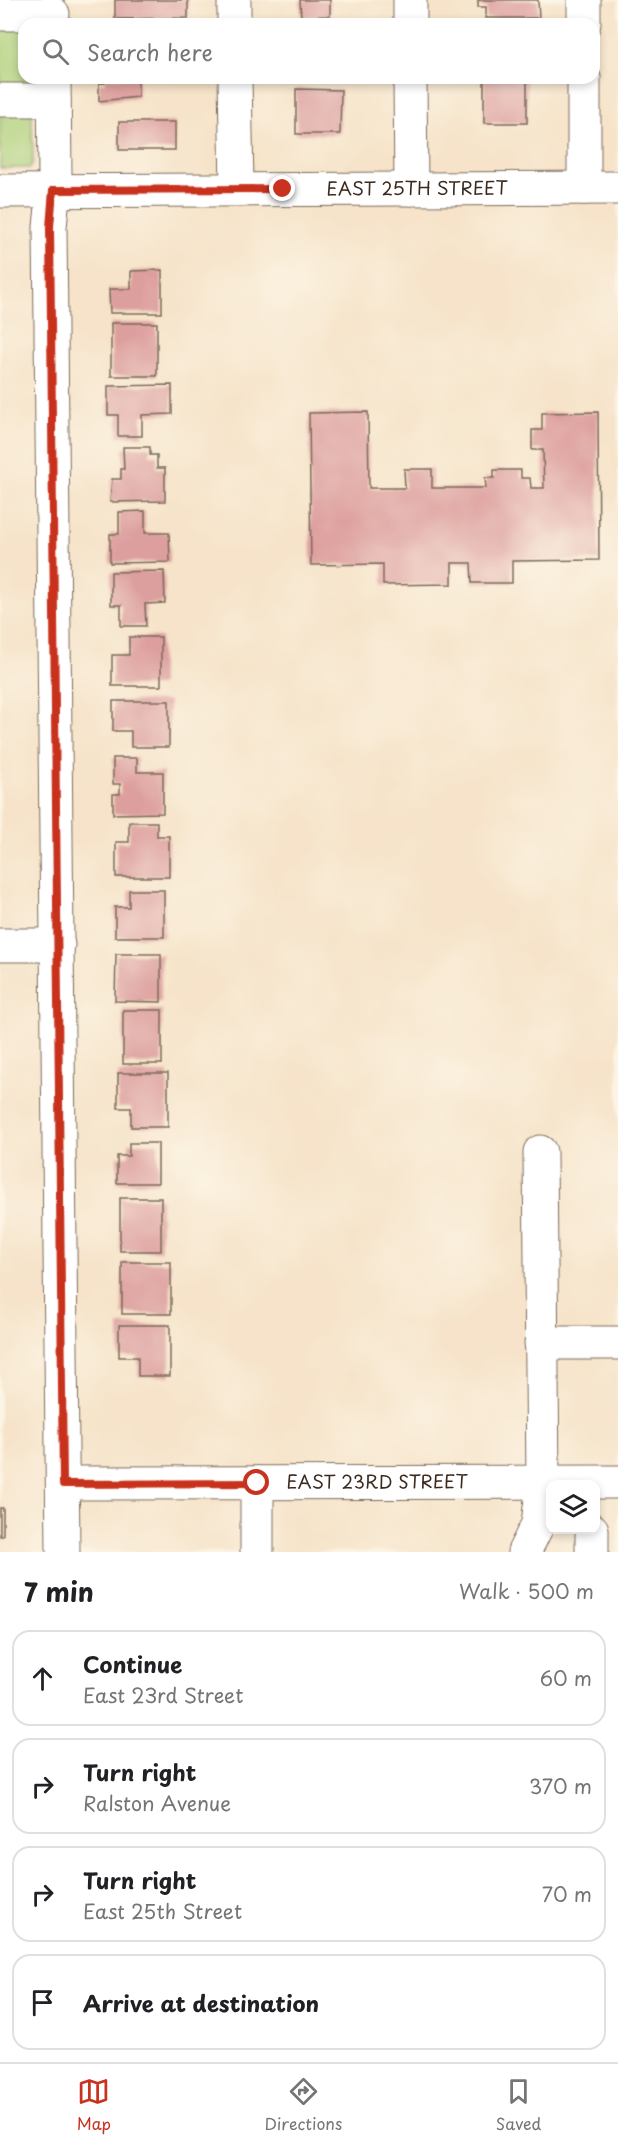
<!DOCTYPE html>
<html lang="en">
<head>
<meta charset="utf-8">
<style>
  :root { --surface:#fff; --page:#f2f2f2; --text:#202124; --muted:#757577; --line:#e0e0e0; --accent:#c8321e }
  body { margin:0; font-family:"Playpen Sans",sans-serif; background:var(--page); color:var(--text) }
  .controls { position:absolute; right:18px; bottom:18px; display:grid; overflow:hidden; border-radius:12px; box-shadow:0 3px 9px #0003 }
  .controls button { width:54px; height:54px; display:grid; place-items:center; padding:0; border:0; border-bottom:2px solid var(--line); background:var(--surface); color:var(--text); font:30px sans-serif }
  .stop { position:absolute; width:18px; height:18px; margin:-14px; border:4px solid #c8321e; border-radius:50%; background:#fff }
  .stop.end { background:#c8321e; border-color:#fff; box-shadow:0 2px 6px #0008 }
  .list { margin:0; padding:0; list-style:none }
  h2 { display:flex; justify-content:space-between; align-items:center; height:78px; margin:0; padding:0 24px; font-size:26px }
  h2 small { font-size:20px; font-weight:400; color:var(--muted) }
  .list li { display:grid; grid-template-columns:39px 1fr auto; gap:18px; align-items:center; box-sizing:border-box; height:96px; margin:0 12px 12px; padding:0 12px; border:2px solid var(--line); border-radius:18px }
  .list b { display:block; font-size:22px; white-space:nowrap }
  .list p { margin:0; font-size:20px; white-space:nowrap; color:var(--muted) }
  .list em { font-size:20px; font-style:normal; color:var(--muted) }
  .icon { flex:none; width:33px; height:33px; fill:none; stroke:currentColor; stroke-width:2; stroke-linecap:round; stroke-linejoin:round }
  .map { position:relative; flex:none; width:618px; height:1552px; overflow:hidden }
  .search { position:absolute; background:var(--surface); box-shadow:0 3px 9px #0003; left:18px; right:18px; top:18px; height:66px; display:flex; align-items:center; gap:15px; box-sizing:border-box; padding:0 21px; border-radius:18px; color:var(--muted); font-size:22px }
  .sheet { height:510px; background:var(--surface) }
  nav { display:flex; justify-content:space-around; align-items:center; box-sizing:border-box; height:84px; border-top:2px solid var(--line); background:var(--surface); font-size:16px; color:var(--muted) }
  nav a { display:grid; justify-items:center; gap:3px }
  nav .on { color:var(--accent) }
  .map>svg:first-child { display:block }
</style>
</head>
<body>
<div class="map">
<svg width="618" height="1552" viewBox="0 0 618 1552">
  <rect width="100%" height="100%" fill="#fcf5e5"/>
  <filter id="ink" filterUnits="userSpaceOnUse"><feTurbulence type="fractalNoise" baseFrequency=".0167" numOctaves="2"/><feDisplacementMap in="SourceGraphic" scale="12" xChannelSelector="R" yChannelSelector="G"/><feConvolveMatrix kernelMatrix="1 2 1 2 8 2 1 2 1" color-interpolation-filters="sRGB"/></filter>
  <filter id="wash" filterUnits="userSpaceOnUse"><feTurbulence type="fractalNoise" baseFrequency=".008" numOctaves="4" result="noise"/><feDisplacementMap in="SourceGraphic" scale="24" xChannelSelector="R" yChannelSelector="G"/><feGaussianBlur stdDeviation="1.35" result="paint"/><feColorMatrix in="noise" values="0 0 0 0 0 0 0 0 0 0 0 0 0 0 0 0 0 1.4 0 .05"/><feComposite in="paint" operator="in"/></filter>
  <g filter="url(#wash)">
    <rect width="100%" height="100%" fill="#f6e3c9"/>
    <path fill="#add07a" stroke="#747d4c" stroke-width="1.5" d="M 0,0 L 24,24 L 24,78 L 31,78 L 33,161 L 30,168 L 0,168 Z"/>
    <g id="blocks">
      <path fill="#dd9f9e" d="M 115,0 L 188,0 L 188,18 L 115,19 Z
        M 300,0 L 330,0 L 330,16 L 301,17 Z
        M 478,0 L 538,0 L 539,18 L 486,18 L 486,7 L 478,7 Z
        M 105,78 L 138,78 L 138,97 L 99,101 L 99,83 L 105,83 Z
        M 484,78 L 527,78 L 527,123 L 484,123 Z
        M 296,89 L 341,90 L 340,134 L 296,134 Z
        M 119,122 L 175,122 L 175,150 L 119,150 Z
        M 162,270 L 162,313 L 110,313 L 109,289 L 131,289 L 131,271 Z
        M 111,323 L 157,323 L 157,376 L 111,376 Z
        M 172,385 L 172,414 L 142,415 L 142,436 L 118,436 L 118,415 L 108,415 L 108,386 Z
        M 368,412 L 369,488 L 405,488 L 404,469 L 432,469 L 432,488 L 486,488 L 485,478 L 494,478 L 494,470 L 521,470 L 521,478 L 530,478 L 531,488 L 544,488 L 543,450 L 532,450 L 532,430 L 542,430 L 542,413 L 598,412 L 599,560 L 512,561 L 512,583 L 472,583 L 471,563 L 452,563 L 452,584 L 383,585 L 383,564 L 311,565 L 309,413 Z
        M 123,447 L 150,447 L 150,455 L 157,455 L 157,468 L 165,468 L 165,501 L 110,502 L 112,479 L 121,479 L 121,469 L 124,469 Z
        M 145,511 L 145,533 L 169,533 L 170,562 L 110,563 L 110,534 L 119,534 L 119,512 Z
        M 164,571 L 165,603 L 145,604 L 146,626 L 121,626 L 121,605 L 111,605 L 111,572 Z
        M 129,637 L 161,637 L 161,686 L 112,686 L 112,655 L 129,655 Z
        M 113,701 L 169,701 L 169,747 L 131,747 L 131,731 L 113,731 Z
        M 113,758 L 137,758 L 137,772 L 163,772 L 163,813 L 113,814 L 113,794 L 120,794 L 120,784 L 113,784 Z
        M 129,822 L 157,822 L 157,836 L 169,836 L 169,877 L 116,877 L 116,842 L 129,842 Z
        M 129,890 L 164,890 L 164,937 L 115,937 L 115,907 L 129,907 Z
        M 116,954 L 161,954 L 161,1002 L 115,1001 Z
        M 123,1010 L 162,1010 L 162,1064 L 123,1064 Z
        M 118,1073 L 168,1073 L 168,1127 L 131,1127 L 131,1108 L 118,1108 Z
        M 129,1143 L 158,1143 L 158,1183 L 117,1183 L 117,1156 L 129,1156 Z
        M 120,1198 L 161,1198 L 161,1251 L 120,1251 Z
        M 122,1262 L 171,1262 L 171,1314 L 122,1314 Z
        M 119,1325 L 170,1325 L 170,1376 L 138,1376 L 138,1357 L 119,1357 Z
        M 0,1508 L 3,1508 L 3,1536 L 0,1536 Z"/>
    </g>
  </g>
  <g filter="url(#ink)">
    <use href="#blocks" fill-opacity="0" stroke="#7c6b5a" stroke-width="1.5"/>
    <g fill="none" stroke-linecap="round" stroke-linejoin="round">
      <g stroke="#7c6b5a" stroke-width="35">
        <g id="minor">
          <path d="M 234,0 L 234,24"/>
          <path d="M 410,0 L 410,24"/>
          <path d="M 584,0 L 584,24"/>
          <path d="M 0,14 L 53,14"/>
          <path d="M 54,78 L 55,176 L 50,227 L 63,1552"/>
          <path d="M 235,78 L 237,189"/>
          <path d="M 410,78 L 411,189"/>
          <path d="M 584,78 L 584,188"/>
          <path d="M 0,100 L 54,100"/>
          <path id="s1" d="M 0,191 L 618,188"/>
          <path d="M 0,945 L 58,945"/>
          <path d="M 541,1343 L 618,1343"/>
          <path id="s2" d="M 63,1483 L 618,1482"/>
          <path d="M 257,1483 L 257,1552"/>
          <path d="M 592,1530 L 592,1552"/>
          <path d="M 524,1552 L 538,1524 L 543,1483 L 540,1152"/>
        </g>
      </g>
      <use href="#minor" stroke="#fff" stroke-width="33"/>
    </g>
  </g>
  <g fill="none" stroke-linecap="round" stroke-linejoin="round" filter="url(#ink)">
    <path stroke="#c8321e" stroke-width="8" d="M 257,1483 L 63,1484 L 50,227 L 53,190 L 283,189"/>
  </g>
  <g text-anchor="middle" stroke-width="4.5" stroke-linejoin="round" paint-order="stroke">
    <g font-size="18" fill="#3b2a1e" stroke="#fcf5e5">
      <text dy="6" stroke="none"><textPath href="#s1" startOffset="417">EAST 25TH STREET</textPath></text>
      <text dy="6" stroke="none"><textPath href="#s2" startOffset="314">EAST 23RD STREET</textPath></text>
    </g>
  </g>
</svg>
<div class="controls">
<button><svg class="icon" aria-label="layers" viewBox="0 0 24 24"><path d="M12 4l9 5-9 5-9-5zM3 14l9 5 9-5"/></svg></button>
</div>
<div class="stop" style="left:257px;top:1483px"></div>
<div class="stop end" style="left:283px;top:189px"></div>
<div class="search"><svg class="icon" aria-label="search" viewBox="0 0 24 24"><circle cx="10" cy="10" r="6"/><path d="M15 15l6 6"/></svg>Search here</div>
</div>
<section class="sheet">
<h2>7 min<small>Walk · 500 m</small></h2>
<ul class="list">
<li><svg class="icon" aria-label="ahead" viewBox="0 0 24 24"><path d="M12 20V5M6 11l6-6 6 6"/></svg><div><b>Continue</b><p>East 23rd Street</p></div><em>60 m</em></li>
<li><svg class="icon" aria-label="right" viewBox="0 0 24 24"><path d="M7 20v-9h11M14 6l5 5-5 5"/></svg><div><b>Turn right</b><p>Ralston Avenue</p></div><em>370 m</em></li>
<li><svg class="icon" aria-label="right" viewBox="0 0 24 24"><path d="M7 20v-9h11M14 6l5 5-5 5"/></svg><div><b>Turn right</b><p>East 25th Street</p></div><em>70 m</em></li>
<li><svg class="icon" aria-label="arrive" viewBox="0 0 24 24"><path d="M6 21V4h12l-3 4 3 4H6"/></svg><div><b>Arrive at destination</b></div></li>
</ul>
</section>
<nav>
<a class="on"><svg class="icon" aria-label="map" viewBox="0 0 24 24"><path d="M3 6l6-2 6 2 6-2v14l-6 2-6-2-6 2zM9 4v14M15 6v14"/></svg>Map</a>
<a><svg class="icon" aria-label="directions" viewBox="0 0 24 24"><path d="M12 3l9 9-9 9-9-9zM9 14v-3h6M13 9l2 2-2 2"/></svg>Directions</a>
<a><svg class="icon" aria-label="saved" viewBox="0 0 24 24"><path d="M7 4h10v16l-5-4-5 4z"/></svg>Saved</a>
</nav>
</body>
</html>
